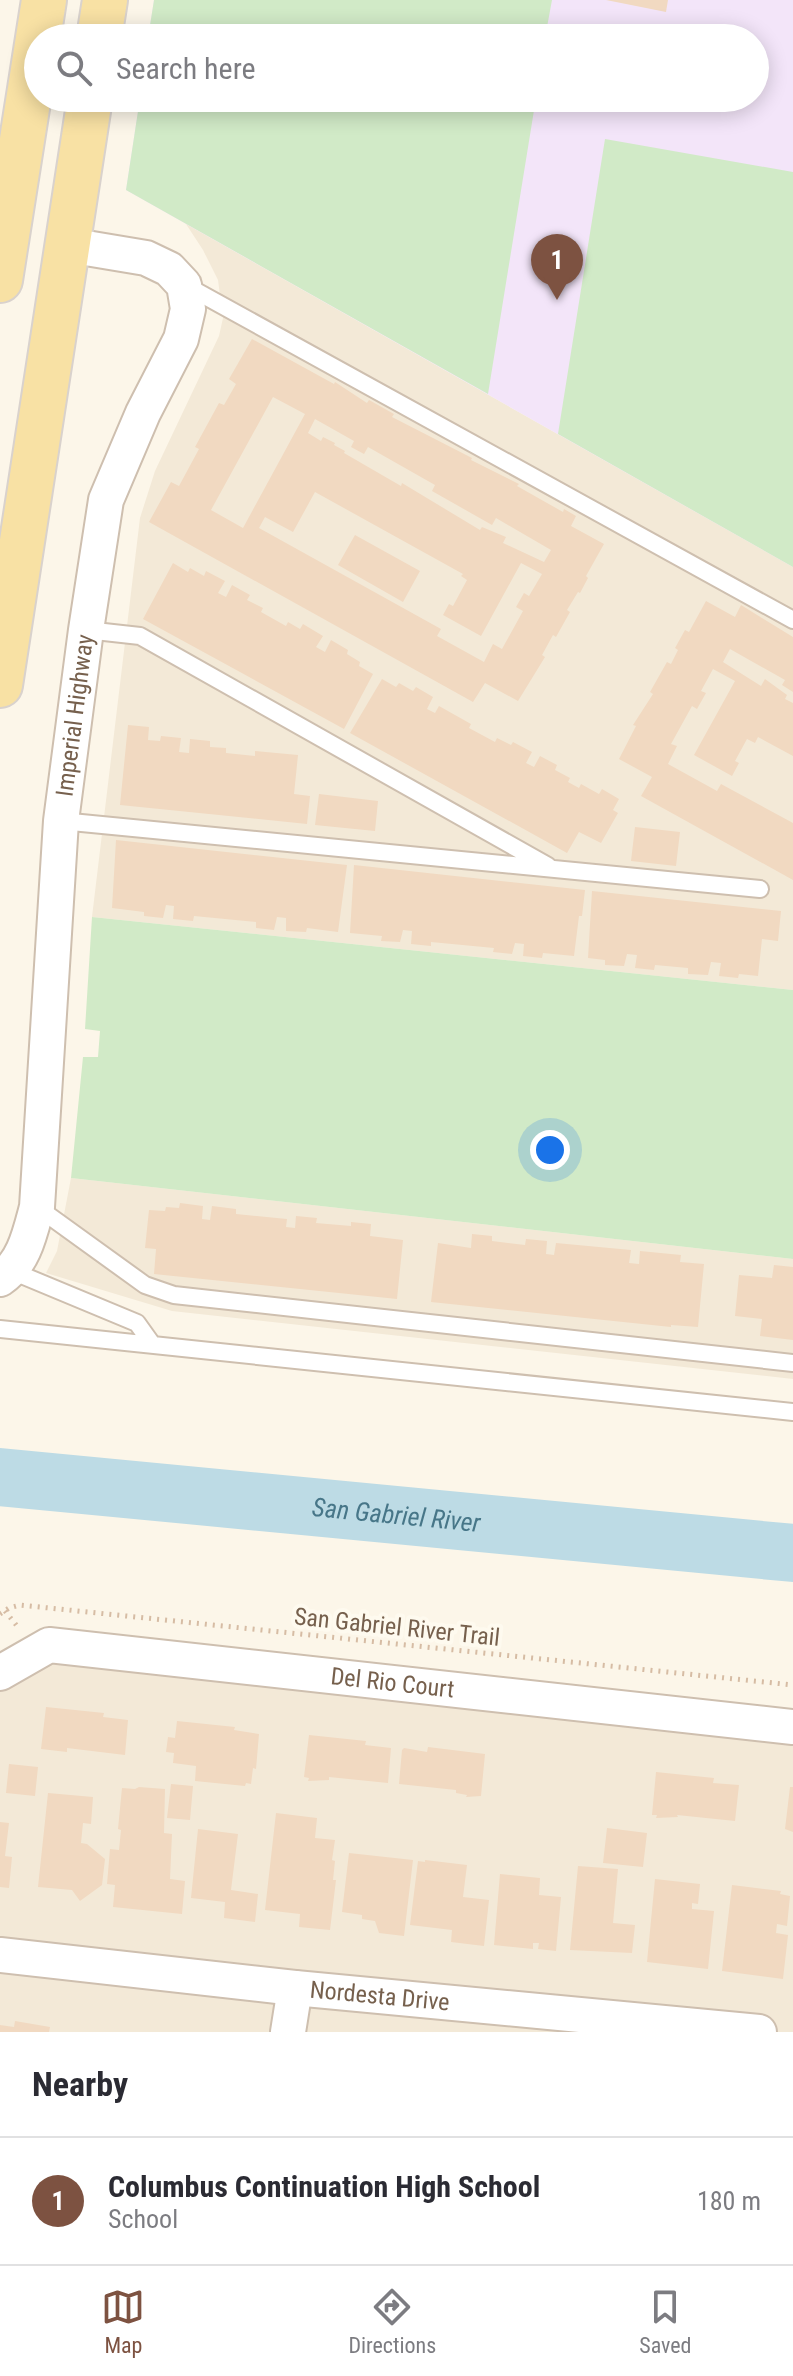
<!DOCTYPE html>
<html lang="en">
<head>
<meta charset="utf-8">
<style>
  :root { --surface:#fff; --page:#f7f7f7; --text:#2b2b33; --muted:#7c7c81; --line:#e1e1e2; --accent:#7d5241 }
  body { margin:0; font-family:"Roboto Condensed",sans-serif; background:var(--page); color:var(--text) }
  .you { position:absolute; left:550px; top:1150px; width:28px; height:28px; margin:-20px; border:6px solid #fff; border-radius:50%; background:#1a73e8; box-shadow:0 0 0 12px #1a73e833 }
  .badge { display:grid; place-items:center; width:52px; height:52px; border-radius:50%; background:var(--accent); color:#fff; font-size:26px; font-weight:700 }
  .pin { position:absolute; translate:-50% -66px; filter:drop-shadow(0 2px 4px #0008) }
  .pin::after { content:''; position:absolute; top:42px; width:28px; height:24px; background:inherit; clip-path:polygon(0 0,100% 0,50% 100%) }
  .list { margin:0; padding:0; list-style:none }
  h2 { display:flex; justify-content:space-between; align-items:center; height:104px; margin:0; padding:0 32px; font-size:34px }
  h2 small { font-size:26px; font-weight:400; color:var(--muted) }
  .list li { display:grid; grid-template-columns:52px 1fr auto; gap:24px; align-items:center; box-sizing:border-box; height:128px; padding:0 32px; border-top:2px solid var(--line) }
  .list b { display:block; font-size:30px; white-space:nowrap }
  .list p { margin:0; font-size:26px; white-space:nowrap; color:var(--muted) }
  .list em { font-size:26px; font-style:normal; color:var(--muted) }
  .icon { flex:none; width:44px; height:44px; fill:none; stroke:currentColor; stroke-width:2; stroke-linecap:round; stroke-linejoin:round }
  .map { position:relative; flex:none; width:793px; height:2032px; overflow:hidden }
  .search { position:absolute; background:var(--surface); box-shadow:0 4px 20px #0003; left:24px; right:24px; top:24px; height:88px; display:flex; align-items:center; gap:20px; box-sizing:border-box; padding:0 28px; border-radius:44px; color:var(--muted); font-size:30px }
  .sheet { height:232px; background:var(--surface) }
  nav { display:flex; justify-content:space-around; align-items:center; box-sizing:border-box; height:112px; border-top:2px solid var(--line); background:var(--surface); font-size:22px; color:var(--muted) }
  nav a { display:grid; justify-items:center; gap:4px }
  nav .on { color:var(--accent) }
  .map>svg:first-child { display:block }
</style>
</head>
<body>
<div class="map">
<svg width="793" height="2032" viewBox="0 0 793 2032">
  <rect width="100%" height="100%" fill="#fcf6e9"/>
  <path fill="#f3e9d7" d="M 186,224 L 793,567 L 793,990 L 92,917 L 140,518 L 155,471 L 219,336 L 223,318 L 218,280 L 203,250 Z
    M 71,1178 L 793,1259 L 793,1379 L 172,1311 L 46,1273 L 57,1251 Z
    M 0,1656 L 793,1716 L 793,2032 L 0,2032 Z"/>
  <path fill="#f3e5f9" d="M 154,0 L 793,0 L 793,567 L 126,190 L 140,98 L 755,98 L 755,38 L 148,38 Z"/>
  <path fill="#d1eac7" d="M 154,0 L 552,0 L 545,38 L 148,38 Z
    M 140,98 L 536,98 L 488,394 L 126,190 Z
    M 605,139 L 793,172 L 793,567 L 558,434 Z
    M 92,917 L 793,990 L 793,1259 L 71,1178 L 83,1057 L 98,1057 L 100,1031 L 85,1029 Z"/>
  <g fill="none" stroke-linecap="round" stroke-linejoin="round">
    <path stroke="#bddbe5" stroke-width="58" id="s1" d="M 0,1477 L 793,1553"/>
  </g>
  <path fill="#f1d9c1" fill-rule="evenodd" d="M 606,0 L 668,0 L 666,12 Z
    M 252,339 L 334,384 L 335,382 L 367,403 L 369,400 L 394,414 L 392,417 L 472,458 L 471,460 L 519,484 L 517,486 L 563,512 L 564,509 L 576,516 L 571,526 L 604,544 L 586,576 L 588,578 L 580,593 L 578,592 L 567,610 L 570,612 L 556,637 L 553,635 L 542,655 L 545,657 L 518,701 L 485,683 L 473,702 L 149,522 L 171,482 L 179,486 L 199,449 L 195,447 L 219,403 L 224,405 L 236,384 L 229,379 ZM 273,397 L 305,414 L 243,528 L 211,510 ZM 315,419 L 354,441 L 351,447 L 364,454 L 368,447 L 435,485 L 432,491 L 492,525 L 496,518 L 551,550 L 544,562 L 503,543 L 506,537 L 482,527 L 480,530 L 402,483 L 401,486 L 344,453 L 345,451 L 334,445 L 335,443 L 323,437 L 321,441 L 308,433 ZM 315,492 L 463,574 L 461,576 L 467,580 L 453,606 L 449,604 L 443,615 L 481,636 L 521,563 L 542,574 L 529,596 L 524,593 L 516,607 L 523,611 L 502,649 L 493,644 L 484,662 L 437,636 L 441,629 L 259,528 L 265,517 L 293,532 Z
    M 355,535 L 420,571 L 403,602 L 338,565 Z
    M 173,563 L 188,572 L 190,568 L 204,576 L 206,571 L 225,581 L 218,593 L 226,597 L 232,585 L 250,595 L 247,600 L 263,608 L 261,612 L 286,626 L 288,622 L 300,629 L 303,624 L 323,636 L 316,647 L 325,652 L 331,640 L 348,650 L 347,654 L 360,662 L 359,666 L 373,674 L 344,729 L 143,619 Z
    M 706,601 L 735,617 L 741,605 L 793,637 L 793,692 L 782,685 L 785,680 L 730,649 L 723,662 L 761,686 L 765,679 L 787,695 L 785,699 L 793,703 L 793,756 L 758,737 L 755,743 L 747,739 L 735,761 L 739,763 L 732,776 L 694,755 L 735,681 L 713,669 L 701,691 L 706,693 L 697,709 L 692,706 L 671,744 L 677,746 L 668,764 L 717,791 L 721,784 L 793,823 L 793,880 L 641,796 L 652,777 L 619,759 L 636,726 L 633,725 L 653,694 L 650,692 L 667,662 L 671,664 L 678,650 L 675,648 L 685,630 L 689,632 Z
    M 382,679 L 396,687 L 399,683 L 413,691 L 416,687 L 433,697 L 427,709 L 435,713 L 439,706 L 471,724 L 469,728 L 495,742 L 497,738 L 511,745 L 513,742 L 532,752 L 526,763 L 534,767 L 540,756 L 557,765 L 555,770 L 570,778 L 568,782 L 579,788 L 581,784 L 599,794 L 602,789 L 619,799 L 613,810 L 618,813 L 601,843 L 579,832 L 567,853 L 350,733 Z
    M 128,725 L 149,727 L 148,740 L 160,741 L 161,736 L 181,738 L 179,752 L 189,753 L 190,739 L 210,741 L 210,747 L 226,748 L 226,753 L 255,756 L 255,751 L 298,755 L 294,794 L 310,796 L 307,824 L 120,805 Z
    M 319,794 L 378,801 L 375,831 L 315,825 Z
    M 635,827 L 680,832 L 676,866 L 631,861 Z
    M 116,840 L 347,865 L 338,932 L 307,928 L 306,932 L 286,931 L 286,918 L 277,917 L 274,930 L 256,928 L 256,922 L 194,916 L 193,921 L 173,919 L 174,906 L 166,905 L 163,918 L 144,916 L 144,912 L 112,908 Z
    M 354,865 L 585,890 L 582,916 L 579,916 L 574,956 L 543,953 L 542,958 L 523,956 L 524,944 L 515,943 L 512,954 L 493,952 L 494,948 L 431,942 L 431,946 L 411,944 L 412,931 L 403,930 L 400,942 L 381,941 L 382,936 L 350,933 Z
    M 592,891 L 781,911 L 778,941 L 762,939 L 758,976 L 739,974 L 738,978 L 719,976 L 721,963 L 711,962 L 708,975 L 688,974 L 688,968 L 655,965 L 654,970 L 635,968 L 637,955 L 627,954 L 624,966 L 605,965 L 605,960 L 588,958 Z
    M 180,1203 L 203,1206 L 202,1219 L 210,1220 L 212,1206 L 236,1209 L 236,1214 L 287,1219 L 286,1227 L 295,1228 L 296,1216 L 317,1218 L 316,1223 L 351,1226 L 351,1222 L 371,1224 L 370,1236 L 403,1240 L 397,1299 L 154,1274 L 156,1249 L 145,1248 L 149,1210 L 165,1211 L 166,1207 L 179,1208 Z
    M 472,1234 L 492,1236 L 492,1241 L 525,1245 L 526,1239 L 547,1241 L 546,1254 L 554,1255 L 556,1243 L 631,1250 L 629,1263 L 639,1264 L 640,1251 L 681,1255 L 680,1262 L 704,1264 L 698,1327 L 671,1325 L 671,1327 L 431,1302 L 438,1243 L 471,1248 Z
    M 774,1265 L 793,1267 L 793,1340 L 760,1336 L 762,1319 L 735,1316 L 739,1275 L 772,1278 Z
    M 46,1707 L 104,1713 L 103,1717 L 128,1720 L 125,1755 L 67,1748 L 67,1752 L 41,1749 Z
    M 177,1721 L 235,1727 L 234,1730 L 259,1734 L 256,1769 L 253,1768 L 251,1784 L 246,1783 L 245,1786 L 195,1781 L 196,1766 L 173,1763 L 174,1753 L 166,1752 L 168,1737 L 175,1738 Z
    M 309,1735 L 366,1741 L 365,1745 L 391,1748 L 388,1783 L 329,1777 L 329,1780 L 308,1781 L 309,1778 L 304,1777 Z
    M 428,1747 L 485,1754 L 481,1796 L 466,1797 L 467,1795 L 456,1793 L 456,1790 L 399,1784 L 402,1750 L 404,1748 L 427,1752 Z
    M 9,1764 L 38,1767 L 35,1796 L 6,1793 Z
    M 656,1772 L 714,1778 L 713,1783 L 739,1785 L 735,1821 L 677,1815 L 678,1817 L 656,1818 L 657,1815 L 652,1815 Z
    M 171,1784 L 193,1786 L 190,1820 L 167,1818 Z
    M 139,1787 L 165,1789 L 164,1833 L 172,1834 L 170,1879 L 185,1881 L 182,1914 L 113,1907 L 115,1885 L 107,1884 L 110,1849 L 119,1850 L 121,1830 L 118,1829 L 122,1788 L 135,1789 Z
    M 790,1787 L 793,1787 L 793,1832 L 785,1829 Z
    M 48,1793 L 93,1797 L 91,1824 L 83,1823 L 81,1843 L 87,1844 L 105,1859 L 102,1885 L 80,1901 L 72,1890 L 38,1887 Z
    M 276,1813 L 317,1818 L 315,1838 L 335,1840 L 332,1860 L 335,1861 L 333,1880 L 336,1880 L 330,1930 L 299,1927 L 300,1914 L 265,1910 Z
    M 0,1822 L 9,1823 L 5,1856 L 12,1857 L 9,1888 L 0,1887 Z
    M 607,1828 L 647,1833 L 643,1867 L 603,1863 Z
    M 198,1829 L 238,1834 L 231,1890 L 258,1894 L 255,1922 L 224,1918 L 225,1902 L 191,1898 Z
    M 349,1853 L 413,1860 L 404,1936 L 379,1933 L 375,1921 L 362,1919 L 362,1915 L 342,1912 Z
    M 425,1860 L 467,1865 L 463,1897 L 489,1900 L 484,1946 L 451,1942 L 452,1930 L 410,1925 L 418,1861 L 425,1862 Z
    M 578,1866 L 618,1869 L 613,1923 L 635,1925 L 632,1953 L 570,1950 Z
    M 500,1874 L 540,1878 L 539,1895 L 561,1897 L 556,1951 L 538,1949 L 539,1943 L 533,1943 L 533,1949 L 494,1945 Z
    M 655,1879 L 700,1884 L 698,1904 L 692,1903 L 692,1909 L 714,1911 L 708,1969 L 647,1962 Z
    M 732,1885 L 781,1891 L 780,1894 L 790,1896 L 787,1926 L 777,1924 L 776,1933 L 788,1935 L 783,1979 L 722,1971 Z
    M 15,2021 L 50,2027 L 49,2032 L 0,2032 L 0,2025 L 14,2027 Z"/>
  <g fill="none" stroke-linecap="round" stroke-linejoin="round">
    <g stroke="#cebfaf" stroke-width="20">
      <path id="service" d="M 185,285 L 793,620
        M 86,630 L 140,636 L 548,866
        M 61,821 L 760,889
        M 37,1207 L 145,1285 L 174,1295 L 793,1363
        M 12,1271 L 137,1323 L 152,1344
        M 0,1329 L 793,1412"/>
    </g>
    <g stroke="#cebfaf" stroke-width="38">
      <g id="minor">
        <path id="s2" d="M 0,1279 C 24,1263 30,1233 37,1207 L 61,821 L 86,630 L 106,500 L 143,413 L 181,339 L 188,309 L 184,285 L 169,269 L 146,258 L 68,245"/>
        <path id="s3" d="M 0,1673 L 49,1645 L 793,1727"/>
        <path id="s4" d="M 0,1955 L 295,1988 L 759,2032"/>
        <path d="M 288,2032 L 295,1988"/>
      </g>
    </g>
    <g stroke="#d9d2cd" stroke-width="48">
      <path id="primary" d="M 99,38 L 105,0
        M 0,280 L 44,0
        M 0,685 L 90,98"/>
    </g>
    <path stroke="#d6bca4" stroke-width="5" stroke-dasharray="2 6" stroke-linecap="butt" d="M 5,1611 L 17,1626
      M 0,1614 L 9,1608 L 20,1605 L 793,1685"/>
    <use href="#service" stroke="#fff" stroke-width="16"/>
    <use href="#minor" stroke="#fff" stroke-width="34"/>
    <use href="#primary" stroke="#f8e1a4" stroke-width="44"/>
  </g>
  <g text-anchor="middle" stroke-width="8" stroke-linejoin="round" paint-order="stroke">
    <g font-size="24" fill="#76604d" stroke="#fefaef">
      <text dy="8" stroke="none"><textPath href="#s2" startOffset="576">Imperial Highway</textPath></text>
      <text transform="translate(397 1627) rotate(6)" y="8">San Gabriel River Trail</text>
      <text dy="8" stroke="none"><textPath href="#s3" startOffset="402">Del Rio Court</textPath></text>
      <text dy="8" stroke="none"><textPath href="#s4" startOffset="382">Nordesta Drive</textPath></text>
    </g>
    <g font-size="26" font-style="italic" fill="#477688" stroke="#fefaef">
      <text dy="9" stroke="none"><textPath href="#s1" startOffset="398">San Gabriel River</textPath></text>
    </g>
  </g>
</svg>
<div class="you"></div>
<div class="pin badge" style="left:557px;top:300px">1</div>
<div class="search"><svg class="icon" aria-label="search" viewBox="0 0 24 24"><circle cx="10" cy="10" r="6"/><path d="M15 15l6 6"/></svg>Search here</div>
</div>
<section class="sheet">
<h2>Nearby<small></small></h2>
<ul class="list">
<li><span class="badge">1</span><div><b>Columbus Continuation High School</b><p>School</p></div><em>180 m</em></li>
</ul>
</section>
<nav>
<a class="on"><svg class="icon" aria-label="map" viewBox="0 0 24 24"><path d="M3 6l6-2 6 2 6-2v14l-6 2-6-2-6 2zM9 4v14M15 6v14"/></svg>Map</a>
<a><svg class="icon" aria-label="directions" viewBox="0 0 24 24"><path d="M12 3l9 9-9 9-9-9zM9 14v-3h6M13 9l2 2-2 2"/></svg>Directions</a>
<a><svg class="icon" aria-label="saved" viewBox="0 0 24 24"><path d="M7 4h10v16l-5-4-5 4z"/></svg>Saved</a>
</nav>
</body>
</html>
